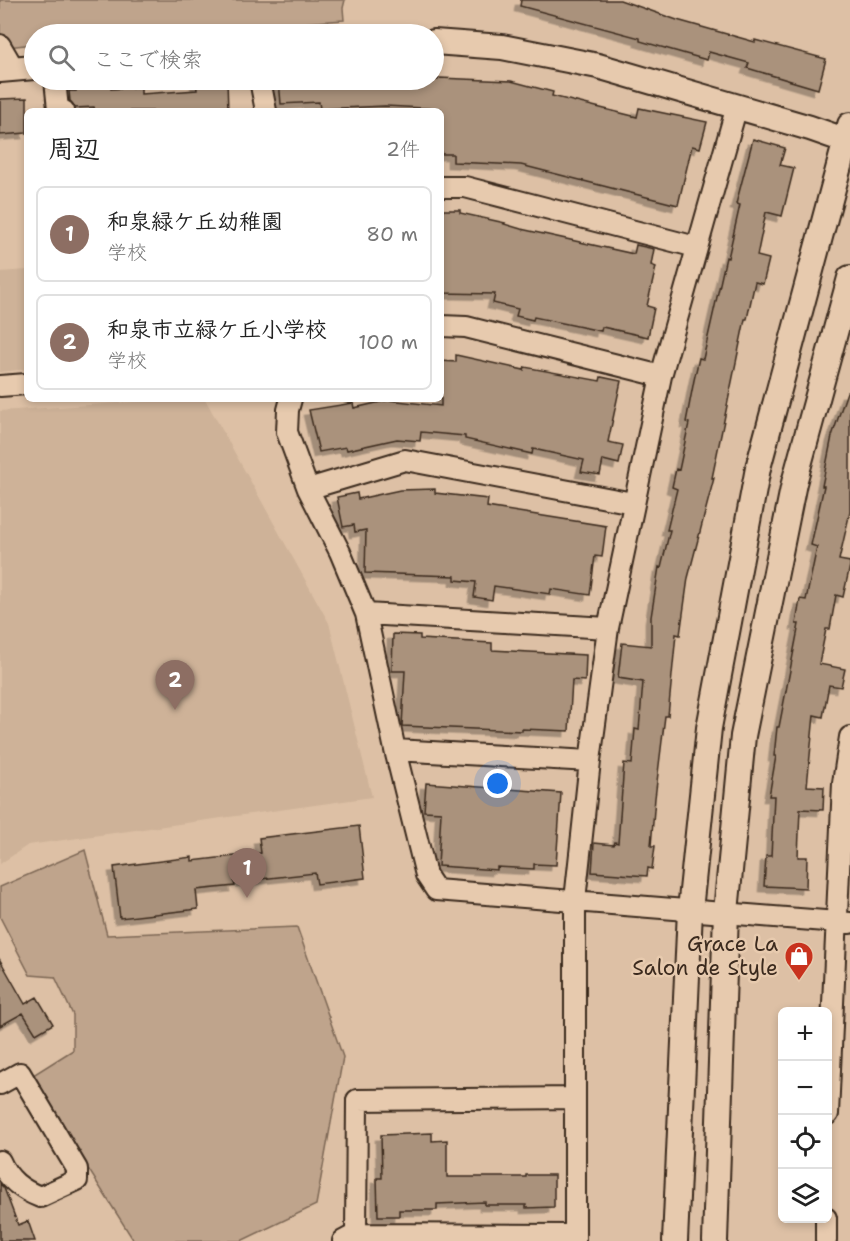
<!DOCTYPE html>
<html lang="ja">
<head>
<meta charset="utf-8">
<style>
  :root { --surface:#fff; --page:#f6f6f6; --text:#222; --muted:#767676; --line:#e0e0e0; --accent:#ea580c }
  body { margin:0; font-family:"Shantell Sans","Klee One",sans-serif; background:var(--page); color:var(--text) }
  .controls { position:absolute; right:18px; bottom:18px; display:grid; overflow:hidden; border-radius:9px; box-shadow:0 3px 9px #0003 }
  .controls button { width:54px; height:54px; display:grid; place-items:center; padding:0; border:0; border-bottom:2px solid var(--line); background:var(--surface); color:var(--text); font:30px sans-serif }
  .you { position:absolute; left:498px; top:784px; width:21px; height:21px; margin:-15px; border:4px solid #fff; border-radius:50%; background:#1a73e8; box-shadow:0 0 0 9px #1a73e833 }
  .badge { display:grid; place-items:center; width:39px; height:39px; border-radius:50%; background:var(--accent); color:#fff; font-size:20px; font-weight:700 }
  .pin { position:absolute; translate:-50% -50px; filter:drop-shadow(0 2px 3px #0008) }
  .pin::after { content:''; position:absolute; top:32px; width:21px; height:18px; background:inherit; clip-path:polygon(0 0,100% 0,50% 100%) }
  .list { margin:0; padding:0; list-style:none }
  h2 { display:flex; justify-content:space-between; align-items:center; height:78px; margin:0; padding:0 24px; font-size:26px }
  h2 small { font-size:20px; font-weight:400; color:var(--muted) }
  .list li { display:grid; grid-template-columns:39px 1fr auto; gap:18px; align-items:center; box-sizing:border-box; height:96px; margin:0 12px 12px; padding:0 12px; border:2px solid var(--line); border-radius:9px }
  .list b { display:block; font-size:22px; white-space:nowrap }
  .list p { margin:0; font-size:20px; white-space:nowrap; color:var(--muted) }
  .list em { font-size:20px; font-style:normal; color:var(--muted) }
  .icon { flex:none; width:33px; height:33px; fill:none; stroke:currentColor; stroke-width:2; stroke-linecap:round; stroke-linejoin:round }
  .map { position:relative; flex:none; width:850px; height:1241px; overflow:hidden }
  .search { position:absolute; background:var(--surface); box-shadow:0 3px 9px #0003; left:24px; top:24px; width:420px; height:66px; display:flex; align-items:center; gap:15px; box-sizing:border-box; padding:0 21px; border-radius:33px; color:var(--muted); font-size:22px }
  .panel { position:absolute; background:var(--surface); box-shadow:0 3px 9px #0003; left:24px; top:108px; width:420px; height:294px; border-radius:9px }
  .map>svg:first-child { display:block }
</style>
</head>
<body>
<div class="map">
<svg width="850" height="1241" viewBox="0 0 850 1241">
  <defs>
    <filter id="shadow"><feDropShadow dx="-5.5" dy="5.5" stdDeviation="0" flood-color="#0004"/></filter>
  </defs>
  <rect width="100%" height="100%" fill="#ddc0a5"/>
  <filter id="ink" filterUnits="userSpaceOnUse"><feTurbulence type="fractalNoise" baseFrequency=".0167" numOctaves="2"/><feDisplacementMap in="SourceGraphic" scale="12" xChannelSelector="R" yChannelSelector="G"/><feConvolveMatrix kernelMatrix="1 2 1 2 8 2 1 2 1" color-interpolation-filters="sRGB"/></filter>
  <g filter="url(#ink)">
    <path fill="#ceb298" d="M 27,270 L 27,369 L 0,372 L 0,272 Z
      M 178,399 L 205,399 L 329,623 L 372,797 L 28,845 L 0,864 L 0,411 Z"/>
    <path fill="#bfa48c" stroke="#7d6755" stroke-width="1.5" d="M 0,0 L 345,0 L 343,8 L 344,20 L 148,34 L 34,34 L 34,44 L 7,47 L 0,38 Z
      M 85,850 L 107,935 L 297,927 L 343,1057 L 316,1205 L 241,1241 L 134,1241 L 30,1077 L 73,1050 L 73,1015 L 55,977 L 30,975 L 0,917 L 0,887 Z"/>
    <path fill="#aa927b" stroke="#3b2a1e" stroke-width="1.5" filter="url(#shadow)" d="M 521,0 L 620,0 L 677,20 L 755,42 L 755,40 L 826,59 L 818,89 L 747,68 L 749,63 L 709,52 L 707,60 L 640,41 L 640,38 L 520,6 Z
      M 439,78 L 511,81 L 553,92 L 552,96 L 637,117 L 639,108 L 707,122 L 700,148 L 692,146 L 678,205 L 521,165 L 453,162 L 453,154 L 441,154 L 441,109 L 385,106 L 320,109 L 319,102 L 281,104 L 279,80 L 438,80 Z
      M 196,80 L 227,80 L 228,111 L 95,111 L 94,107 L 75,108 L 70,101 L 69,91 L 76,91 L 75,86 L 110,83 L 111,89 L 141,87 L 141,94 L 197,90 Z
      M 27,98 L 27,133 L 0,135 L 0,99 Z
      M 753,139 L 785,148 L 780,165 L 794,168 L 782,216 L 766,212 L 757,256 L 769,259 L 763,284 L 755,282 L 747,319 L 745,319 L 712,478 L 714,478 L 688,578 L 680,635 L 676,634 L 668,716 L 665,716 L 655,798 L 651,846 L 655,846 L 652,869 L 648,868 L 647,876 L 592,872 L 594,843 L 614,845 L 615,842 L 618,843 L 624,763 L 632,764 L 635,729 L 639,730 L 643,682 L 618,678 L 622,643 L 651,646 L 651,617 L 659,567 L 661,568 L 670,530 L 667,530 L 677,489 L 672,487 L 676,469 L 679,470 L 689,423 L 686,422 L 694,380 L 699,358 L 703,359 L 726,257 L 728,258 L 740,205 L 736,204 Z
      M 441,210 L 460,210 L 460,213 L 505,223 L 504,224 L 521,229 L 634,254 L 636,245 L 654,249 L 651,265 L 656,267 L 647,306 L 654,308 L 648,337 L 602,327 L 601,331 L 534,317 L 533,320 L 516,316 L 518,309 L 493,303 L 495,294 L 441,293 Z
      M 456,355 L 524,370 L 525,367 L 600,381 L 601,377 L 621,381 L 608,442 L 623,445 L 619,464 L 603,460 L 600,475 L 581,472 L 584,460 L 533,449 L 532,454 L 465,439 L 465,436 L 421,432 L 420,441 L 397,439 L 347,450 L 346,447 L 319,452 L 309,410 L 353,403 L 354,408 L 389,400 L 441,406 L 441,361 L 456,362 Z
      M 847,392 L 850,392 L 850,512 L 839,560 L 850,562 L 850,566 L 843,597 L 836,595 L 830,629 L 826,629 L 819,664 L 845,669 L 841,687 L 829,685 L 823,717 L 814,715 L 807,786 L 824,787 L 823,810 L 800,809 L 798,857 L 807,857 L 806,888 L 764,886 L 766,856 L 771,856 L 774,796 L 769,796 L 776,756 L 774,756 L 777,727 L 779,727 L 799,624 L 796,624 L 800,599 L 806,600 L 817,547 L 811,545 L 824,486 L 822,486 L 832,436 Z
      M 435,489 L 435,493 L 488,499 L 487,507 L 606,526 L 602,557 L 595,556 L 590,595 L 551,589 L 550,594 L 494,586 L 492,600 L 474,597 L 476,582 L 455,580 L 455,576 L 365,573 L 366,530 L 355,532 L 354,525 L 343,527 L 337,497 L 357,493 L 358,499 L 400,490 Z
      M 393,634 L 420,635 L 420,639 L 492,643 L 492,650 L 586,655 L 585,681 L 572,680 L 569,731 L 522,729 L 522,731 L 402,726 L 405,671 L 392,671 Z
      M 426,783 L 561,793 L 556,865 L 534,864 L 534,869 L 497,867 L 497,870 L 438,866 L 441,812 L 424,811 Z
      M 359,826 L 365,878 L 317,884 L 315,873 L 234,882 L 235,886 L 196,890 L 198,909 L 120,918 L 114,867 L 192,857 L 192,861 L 261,853 L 259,838 Z
      M 0,960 L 25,1004 L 37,997 L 53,1024 L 36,1034 L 23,1013 L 0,1026 Z
      M 432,1133 L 432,1141 L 447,1140 L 447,1177 L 526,1177 L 526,1175 L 554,1175 L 554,1207 L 526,1208 L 526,1205 L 485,1205 L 485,1202 L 437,1204 L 437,1210 L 399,1210 L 399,1216 L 378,1216 L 377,1178 L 382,1178 L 381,1135 Z
      M 0,1184 L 4,1188 L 18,1225 L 28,1221 L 35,1241 L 0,1241 Z"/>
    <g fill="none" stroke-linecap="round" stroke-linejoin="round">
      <g stroke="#3b2a1e" stroke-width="24">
        <path id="minor" d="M 0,45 L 14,69
          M 55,80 L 58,109 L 64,111
          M 260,80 L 266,111
          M 441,187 L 465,187 L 696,247
          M 441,326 L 466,327 L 661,376
          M 0,386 L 27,384
          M 291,399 L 288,410 L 287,432 L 308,489 L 340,552 L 366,614 L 395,750 L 426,875 L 436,890 L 850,923
          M 308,489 L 405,460 L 633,503
          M 366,614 L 608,628
          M 395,750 L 590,761
          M 0,1084 L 20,1073 L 77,1169 L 77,1180 L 40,1197 C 22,1190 8,1180 0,1161
          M 828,1114 L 843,783 L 850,737
          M 826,1218 L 826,1241
          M 356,1234 L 575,1235
          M 343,1241 L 356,1234 L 357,1100 L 575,1098
          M 575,1241 L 575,900 L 590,761 L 608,628 L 661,376 L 737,106"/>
      </g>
      <g stroke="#3b2a1e" stroke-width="28">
        <path id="tertiary" d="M 434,42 L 502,47 L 598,66 L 810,128 L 850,142
          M 0,70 L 34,67
          M 675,1241 L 690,910 L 709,728 L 758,468 L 850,125
          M 715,1241 L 726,912 L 743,736 L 794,483 L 850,278"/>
      </g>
      <use href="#minor" stroke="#e7caae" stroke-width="20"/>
      <use href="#tertiary" stroke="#e7caae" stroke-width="24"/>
    </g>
  </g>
  <defs>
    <g id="shop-pin" transform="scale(1.5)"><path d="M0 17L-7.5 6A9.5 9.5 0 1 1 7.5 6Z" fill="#c8321e" stroke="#e7caae"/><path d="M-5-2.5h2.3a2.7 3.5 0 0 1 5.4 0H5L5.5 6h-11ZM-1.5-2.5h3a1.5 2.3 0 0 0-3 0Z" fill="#fff"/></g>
  </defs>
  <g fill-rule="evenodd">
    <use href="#shop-pin" x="799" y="956"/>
  </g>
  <g text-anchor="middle" stroke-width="5" stroke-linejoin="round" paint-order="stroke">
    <g font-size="21" fill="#3b2a1e" stroke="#e7caae" text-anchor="end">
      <text x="778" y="951">Grace La<tspan x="778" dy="24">Salon de Style</tspan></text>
    </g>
  </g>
</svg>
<div class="controls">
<button>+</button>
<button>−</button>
<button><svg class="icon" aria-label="locate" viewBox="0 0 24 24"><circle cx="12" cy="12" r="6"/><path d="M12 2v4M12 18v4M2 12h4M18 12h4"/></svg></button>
<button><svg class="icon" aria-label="layers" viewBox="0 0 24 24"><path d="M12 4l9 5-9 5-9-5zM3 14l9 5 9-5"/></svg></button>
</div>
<div class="you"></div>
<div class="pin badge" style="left:247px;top:898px;background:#8d6e63">1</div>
<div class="pin badge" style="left:175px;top:710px;background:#8d6e63">2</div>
<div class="search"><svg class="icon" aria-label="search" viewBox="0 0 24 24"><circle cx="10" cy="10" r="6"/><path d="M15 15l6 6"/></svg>ここで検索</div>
<section class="panel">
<h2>周辺<small>2件</small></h2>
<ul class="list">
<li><span class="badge" style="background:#8d6e63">1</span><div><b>和泉緑ケ丘幼稚園</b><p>学校</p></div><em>80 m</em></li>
<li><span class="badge" style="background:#8d6e63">2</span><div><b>和泉市立緑ケ丘小学校</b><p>学校</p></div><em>100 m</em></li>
</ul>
</section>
</div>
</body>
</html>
